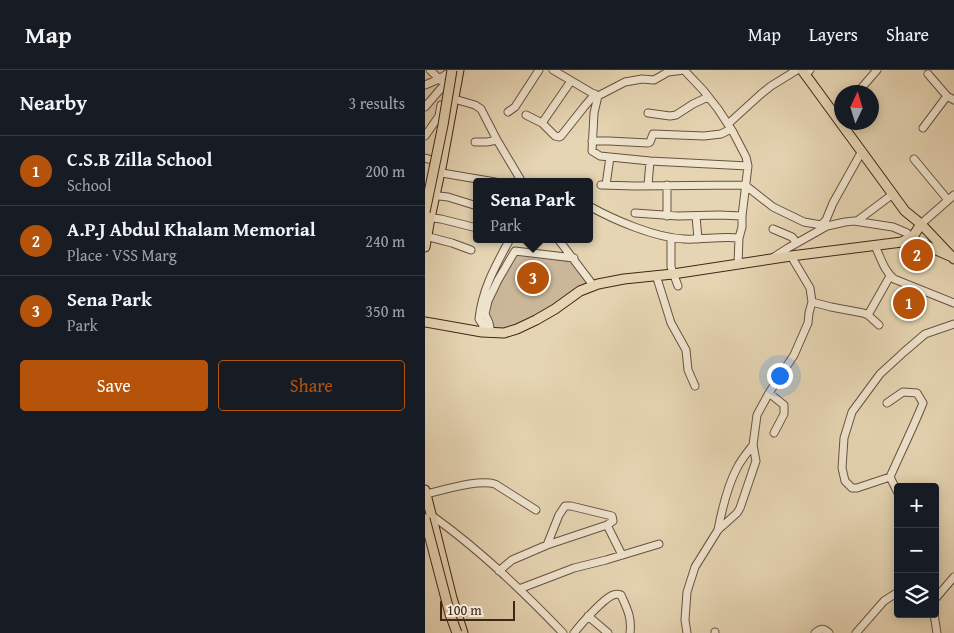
<!DOCTYPE html>
<html lang="en">
<head>
<meta charset="utf-8">
<style>
  :root { --surface:#171b24; --page:#20242c; --text:#f1f3f6; --muted:#9ea1a6; --line:#363941; --accent:#b45309 }
  body { margin:0; font-family:"Gentium Book Plus",serif; background:var(--page); color:var(--text) }
  .controls { position:absolute; right:15px; bottom:15px; display:grid; overflow:hidden; border-radius:5px; box-shadow:0 2px 12px #0003 }
  .controls button { width:45px; height:45px; display:grid; place-items:center; padding:0; border:0; border-bottom:1px solid var(--line); background:var(--surface); color:var(--text); font:25px sans-serif }
  .compass { position:absolute; left:409px; top:15px; width:45px; height:45px; border-radius:50%; background:var(--surface); box-shadow:0 2px 12px #0003; rotate:4deg }
  .scale { position:absolute; left:15px; bottom:12px; width:75px; box-sizing:border-box; padding-left:5px; border:2px solid #412519; border-top:0; font-size:14px; line-height:18px; white-space:nowrap; color:#412519; -webkit-text-stroke:4px #efe4ce; paint-order:stroke }
  .you { position:absolute; left:354px; top:305px; width:18px; height:18px; margin:-12px; border:4px solid #fff; border-radius:50%; background:#1a73e8; box-shadow:0 0 0 8px #1a73e833 }
  .badge { display:grid; place-items:center; width:32px; height:32px; border-radius:50%; background:var(--accent); color:#fff; font-size:16px; font-weight:700 }
  .pin { position:absolute; translate:-50% -50%; border:2px solid #fff; box-shadow:0 1px 5px #0006 }
  .popup { position:absolute; left:48px; top:108px; width:120px; height:65px; box-sizing:border-box; display:grid; place-content:center; border-radius:5px; background:var(--surface); filter:drop-shadow(0 1px 4px #0005); font-size:16px; white-space:nowrap; color:var(--muted) }
  .popup b { font-size:19px; color:var(--text) }
  .popup::after { content:''; position:absolute; left:50%; top:100%; margin-left:-10px; border:10px solid transparent; border-top-color:var(--surface) }
  .list { margin:0; padding:0; list-style:none }
  h2 { display:flex; justify-content:space-between; align-items:center; height:65px; margin:0; padding:0 20px; font-size:21px }
  h2 small { font-size:16px; font-weight:400; color:var(--muted) }
  .list li { display:grid; grid-template-columns:32px 1fr auto; gap:15px; align-items:center; box-sizing:border-box; height:70px; padding:0 20px; border-top:1px solid var(--line) }
  .list b { display:block; font-size:19px; white-space:nowrap }
  .list p { margin:0; font-size:16px; white-space:nowrap; color:var(--muted) }
  .list em { font-size:16px; font-style:normal; color:var(--muted) }
  .actions { display:flex; gap:10px; padding:15px 20px }
  .actions a { flex:1; padding:11px 0; border:1px solid var(--accent); border-radius:5px; text-align:center; font-size:18px; color:var(--accent) }
  .actions .main { background:var(--accent); color:#fff }
  .icon { flex:none; width:28px; height:28px; fill:none; stroke:currentColor; stroke-width:2; stroke-linecap:round; stroke-linejoin:round }
  .map { position:relative; flex:none; width:529px; height:563px; overflow:hidden }
  header { display:flex; align-items:center; gap:30px; box-sizing:border-box; height:70px; padding:0 25px; background:var(--surface); border-bottom:1px solid var(--line) }
  header strong { font-size:24px }
  nav { display:flex; gap:28px; margin-inline-start:auto; font-size:18px }
  main { display:flex }
  aside { flex:1; background:var(--surface) }
  .map>svg:first-child { display:block }
</style>
</head>
<body>
<header>
<strong>Map</strong>
<nav><a>Map</a><a>Layers</a><a>Share</a></nav>
</header>
<main>
<aside>
<h2>Nearby<small>3 results</small></h2>
<ul class="list">
<li><span class="badge">1</span><div><b>C.S.B Zilla School</b><p>School</p></div><em>200 m</em></li>
<li><span class="badge">2</span><div><b>A.P.J Abdul Khalam Memorial</b><p>Place · VSS Marg</p></div><em>240 m</em></li>
<li><span class="badge">3</span><div><b>Sena Park</b><p>Park</p></div><em>350 m</em></li>
</ul>
<div class="actions"><a class="main">Save</a><a>Share</a></div>
</aside>
<div class="map">
<svg width="529" height="563" viewBox="0 0 529 563">
  <rect width="100%" height="100%" fill="#e6d5b3"/>
  <filter id="stains"><feTurbulence type="fractalNoise" baseFrequency=".004" numOctaves="4"/><feColorMatrix values="0 0 0 0 .2 0 0 0 0 .09 0 0 0 0 .02 0 0 0 .5 -.17"/></filter>
  <radialGradient id="worn" r=".72"><stop offset=".6" stop-color="#630" stop-opacity="0"/><stop offset="1" stop-color="#630" stop-opacity=".3"/></radialGradient>
  <path fill="#cab799" stroke="#866e59" d="M 91,184 L 148,192 L 164,213 L 87,259 L 67,258 L 62,242 L 66,231 Z"/>
  <g fill="none" stroke-linecap="round" stroke-linejoin="round">
    <g stroke="#6a5140" stroke-width="9">
      <path id="minor" d="M 5,0 L 26,20
        M 128,0 L 172,26
        M 384,1 L 385,0
        M 503,4 L 522,26 L 529,30
        M 0,15 L 14,9 L 28,0
        M 433,22 L 452,0
        M 29,29 L 50,35 L 56,39 L 72,70 L 97,112
        M 0,37 L 19,15
        M 83,42 L 90,37 L 114,0
        M 223,43 L 245,46 L 251,45 L 268,34 L 283,27
        M 101,45 L 117,53 L 130,66 L 134,67 L 136,66 L 159,37 L 170,24
        M 117,53 L 146,11
        M 303,54 L 336,24 L 346,16 L 372,0
        M 498,58 L 522,26
        M 0,66 L 14,46 L 16,35 L 25,36
        M 167,71 L 184,71 L 223,73 L 225,72 L 228,64 L 279,66 L 296,64 L 306,59
        M 50,72 L 62,72 L 72,70
        M 0,88 L 14,92
        M 489,89 L 523,130
        M 11,102 L 70,112
        M 176,115 L 210,116 L 320,115 L 348,137 L 379,152 L 396,155
        M 181,115 L 185,87
        M 223,115 L 225,91
        M 242,115 L 242,146
        M 5,125 L 23,127 L 52,136
        M 164,136 C 189,150 231,168 259,169 C 277,170 295,166 314,168
        M 210,143 L 253,146 L 294,145 L 317,146
        M 271,146 L 273,169
        M 0,147 L 16,149 L 52,158
        M 432,151 L 468,124
        M 496,154 L 529,125
        M 396,157 L 396,155 L 401,150 L 408,133 L 437,81
        M 348,159 L 367,167 L 372,173
        M 0,166 L 27,173 L 46,180
        M 246,168 L 246,197 L 253,216
        M 133,169 L 168,215
        M 450,176 C 456,188 459,201 469,209 L 529,233
        M 366,186 L 385,218 L 387,232
        M 349,187 L 363,178 L 402,156 L 420,152 L 429,151 L 468,157 L 482,163 L 486,167
        M 313,194 L 314,168 L 317,157 L 317,146 L 323,96 L 321,87 L 308,62 L 293,39 L 278,20 L 259,0 L 243,2 L 229,10 L 217,9 L 200,12 L 173,26 L 169,43 L 167,81 L 175,86 L 225,91 L 323,96
        M 231,205 L 246,253 L 261,280 L 263,300 L 270,316
        M 443,245 L 465,206
        M 57,262 L 58,255 L 54,249 C 57,219 71,195 85,169
        M 66,263 L 64,253 L 60,244 L 63,231 L 73,210 L 90,181 L 149,188
        M 344,323 L 359,335 L 359,344 L 349,363
        M 462,333 L 478,322 L 492,323 L 498,333 C 488,358 476,382 465,407
        M 473,423 L 465,407 L 432,418 L 427,418 L 420,411 L 417,398 L 419,368 L 427,342 L 455,304 L 479,282 L 500,264 L 529,254
        M 1,424 C 20,420 52,409 70,414 L 111,440
        M 6,445 C 54,479 97,520 138,563
        M 182,455 L 197,485
        M 293,460 C 297,439 302,417 312,398 C 316,390 322,383 328,375
        M 74,501 L 87,490 L 122,475 L 182,455 L 188,451 L 187,446 L 146,436 L 140,436 L 134,445 L 122,475
        M 94,519 L 149,498 L 181,490 L 234,474
        M 510,529 L 529,507
        M 509,544 L 512,563
        M 163,546 L 183,563
        M 290,562 L 290,563
        M 149,563 C 156,554 178,529 188,525 C 191,524 193,524 196,525 C 202,539 207,547 205,563
        M 262,563 L 260,550 L 262,522 L 270,497 L 293,460 L 312,443 L 315,438 L 331,391 L 328,375 L 332,345 L 344,323 L 369,285 L 383,253 L 384,243 L 387,232 L 406,237 L 438,243 L 443,245 L 454,255
        M 390,563 C 396,558 399,558 404,563
        M 431,563 L 459,531 L 473,522"/>
    </g>
    <g stroke="#412519" stroke-width="11">
      <path id="major" d="M 377,0 L 480,141 L 496,154 L 529,189
        M 477,172 L 502,176 L 525,186
        M 0,177 L 5,148 L 17,93 L 34,0
        M 0,252 L 57,262 L 79,263 L 92,259 L 111,250 L 130,239 L 155,221 L 173,214 L 199,209 L 248,204 L 366,186 L 477,172 L 489,165 L 496,154
        M 0,420 L 27,528 L 38,563"/>
    </g>
    <use href="#minor" stroke="#efe4ce" stroke-width="7"/>
    <use href="#major" stroke="#e6d5b3" stroke-width="9"/>
    <g stroke="#412519" stroke-width="11" stroke-linecap="butt">
      <path id="major-bridge" d="M 0,142 L 18,55 L 27,0
        M 0,449 L 25,544 L 32,563"/>
    </g>
    <use href="#major-bridge" stroke="#e6d5b3" stroke-width="9"/>
  </g>
  <rect width="100%" height="100%" filter="url(#stains)"/>
  <rect width="100%" height="100%" fill="url(#worn)"/>
</svg>
<div class="controls">
<button>+</button>
<button>−</button>
<button><svg class="icon" aria-label="layers" viewBox="0 0 24 24"><path d="M12 4l9 5-9 5-9-5zM3 14l9 5 9-5"/></svg></button>
</div>
<svg class="compass" viewBox="-18 -18 36 36"><path d="M0-13l5 13h-10z" fill="#e53935"/><path d="M0 13l5-13h-10z" fill="#9ea1a6"/></svg>
<div class="scale">100 m</div>
<div class="you"></div>
<div class="pin badge" style="left:484px;top:233px">1</div>
<div class="pin badge" style="left:492px;top:185px">2</div>
<div class="pin badge" style="left:108px;top:208px">3</div>
<div class="popup"><b>Sena Park</b>Park</div>
</div>
</main>
</body>
</html>
